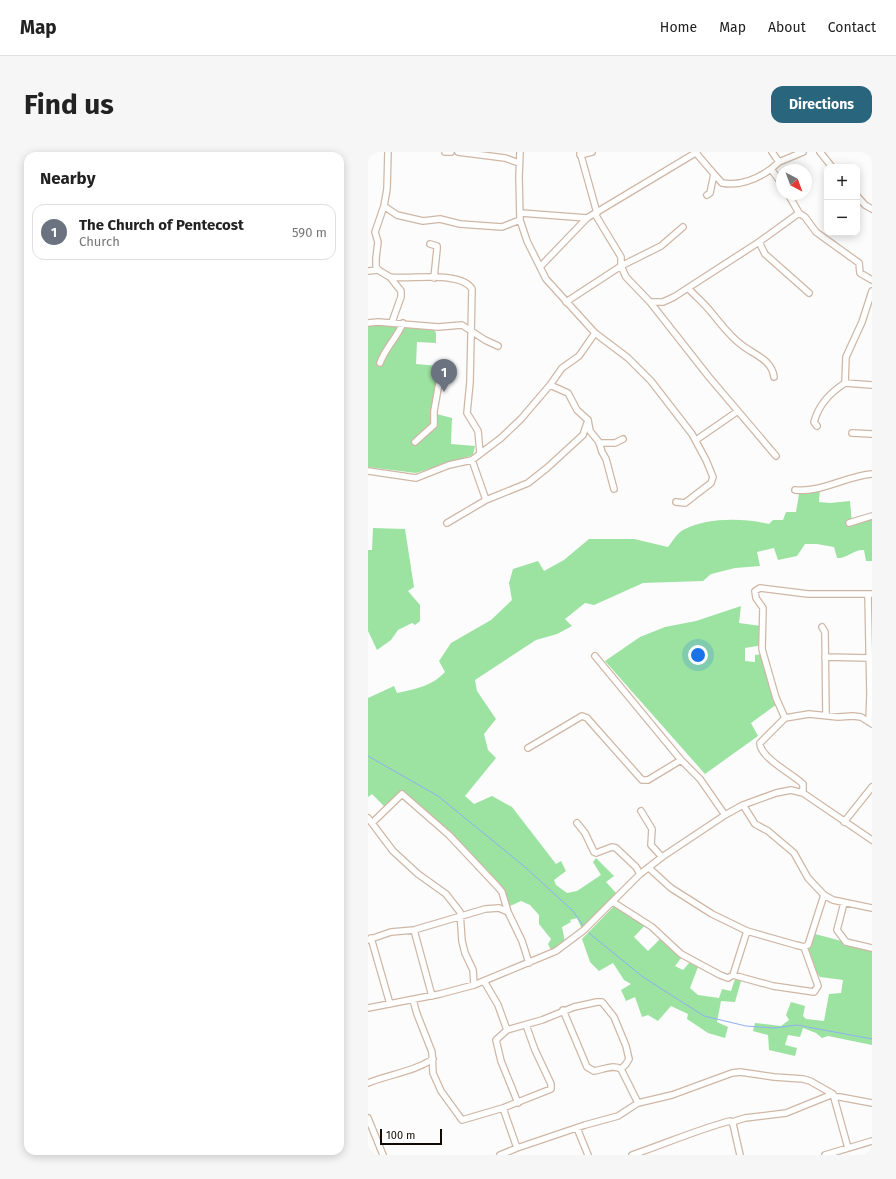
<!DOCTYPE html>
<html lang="en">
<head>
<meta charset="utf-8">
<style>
  :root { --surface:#fff; --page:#f6f6f6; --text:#222; --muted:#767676; --line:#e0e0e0; --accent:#29657d }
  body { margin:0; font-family:"Fira Sans",sans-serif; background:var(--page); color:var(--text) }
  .controls { position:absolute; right:12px; top:12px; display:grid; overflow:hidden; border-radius:8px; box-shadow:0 2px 10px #0003 }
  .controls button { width:36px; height:36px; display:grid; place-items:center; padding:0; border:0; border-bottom:1px solid var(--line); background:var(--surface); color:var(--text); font:20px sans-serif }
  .compass { position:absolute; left:408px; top:12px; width:36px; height:36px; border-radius:50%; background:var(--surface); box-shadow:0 2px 10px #0003; rotate:139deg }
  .scale { position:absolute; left:12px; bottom:10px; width:62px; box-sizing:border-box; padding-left:4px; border:2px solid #120a05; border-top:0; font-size:11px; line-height:14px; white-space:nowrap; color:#120a05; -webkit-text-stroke:3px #fff; paint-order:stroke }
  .you { position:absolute; left:330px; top:503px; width:14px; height:14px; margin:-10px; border:3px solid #fff; border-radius:50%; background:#1a73e8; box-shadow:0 0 0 6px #1a73e833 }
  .badge { display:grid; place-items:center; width:26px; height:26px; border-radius:50%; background:var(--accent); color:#fff; font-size:13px; font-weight:700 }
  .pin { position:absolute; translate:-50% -33px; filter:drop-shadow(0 1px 2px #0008) }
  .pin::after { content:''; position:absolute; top:21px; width:14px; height:12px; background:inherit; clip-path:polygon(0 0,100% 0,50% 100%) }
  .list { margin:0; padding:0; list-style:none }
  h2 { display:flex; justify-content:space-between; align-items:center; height:52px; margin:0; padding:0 16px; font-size:17px }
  h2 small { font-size:13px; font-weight:400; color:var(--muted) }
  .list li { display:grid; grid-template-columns:26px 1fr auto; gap:12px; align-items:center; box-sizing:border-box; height:56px; margin:0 8px 8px; padding:0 8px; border:1px solid var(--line); border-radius:12px }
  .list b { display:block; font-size:15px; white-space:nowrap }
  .list p { margin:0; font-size:13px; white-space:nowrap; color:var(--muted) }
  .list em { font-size:13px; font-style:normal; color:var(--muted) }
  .map { position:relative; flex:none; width:504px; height:1003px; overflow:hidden; border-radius:12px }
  header { display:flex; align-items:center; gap:24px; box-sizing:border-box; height:56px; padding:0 20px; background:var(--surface); border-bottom:1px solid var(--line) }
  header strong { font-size:19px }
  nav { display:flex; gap:22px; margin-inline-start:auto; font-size:14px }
  .intro { display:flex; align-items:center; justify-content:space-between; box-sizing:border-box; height:96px; padding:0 24px }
  h1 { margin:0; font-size:28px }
  .button { padding:10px 18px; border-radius:12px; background:var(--accent); color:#fff; font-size:14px; font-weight:700 }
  main { display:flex; gap:24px; padding:0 24px }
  aside { flex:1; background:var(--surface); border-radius:12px; box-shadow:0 2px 10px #0003 }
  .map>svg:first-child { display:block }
</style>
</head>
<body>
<header>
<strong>Map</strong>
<nav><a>Home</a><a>Map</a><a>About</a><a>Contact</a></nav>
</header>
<div class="intro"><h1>Find us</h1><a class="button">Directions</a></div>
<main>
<aside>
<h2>Nearby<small></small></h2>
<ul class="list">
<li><span class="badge" style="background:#6b7280">1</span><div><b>The Church of Pentecost</b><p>Church</p></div><em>590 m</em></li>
</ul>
</aside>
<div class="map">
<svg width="504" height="1003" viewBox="0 0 504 1003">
  <rect width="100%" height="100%" fill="#fbfcfb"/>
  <path fill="#9ce2a1" d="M 4,172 L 65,176 L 68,181 L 68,191 L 49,190 L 48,212 L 70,214 L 65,261 L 84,266 L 83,292 L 107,294 L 105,303 L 48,321 L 0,315 L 0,173 Z
    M 452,336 L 451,350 L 462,351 L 482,349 L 484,372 L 504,367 L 504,409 L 498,409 L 496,398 C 486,397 479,407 469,406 L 466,395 L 449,392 L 437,392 L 429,404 L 410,408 L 406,396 L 389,400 L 392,414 L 367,416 L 343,422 L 335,429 L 275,431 L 226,453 L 217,451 L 197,467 L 204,474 L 189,482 L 168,488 L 107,528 L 109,539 L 128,567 L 116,582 L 120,598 L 128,606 L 97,644 L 106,652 L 124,644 L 144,655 L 188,712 L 193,709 L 198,719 L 186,728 L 188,733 L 199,741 L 209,739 L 233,723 L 225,710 L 228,706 L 246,724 L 238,730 L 249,742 L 214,777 L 209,766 L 202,768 L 203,770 L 194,775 L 197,790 L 183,798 L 180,792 L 183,787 L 171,772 L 171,763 L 162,753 L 153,749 L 142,754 L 135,738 L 115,714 L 75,675 L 34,639 L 27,645 L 18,656 L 4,642 L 0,645 L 0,546 L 26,534 L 29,541 C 48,537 64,534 77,520 L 71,509 L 83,491 L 123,468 L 144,448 L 141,431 L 145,417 L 170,409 L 176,419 L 196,408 L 221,387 L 266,387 L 300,395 C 304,390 309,381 315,378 C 340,365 375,366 401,372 L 405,368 L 415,368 L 418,360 L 428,360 L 431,342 Z
    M 5,376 L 37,377 L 46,435 L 40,439 L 52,453 L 52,469 L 47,473 L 44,471 L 30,478 L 23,488 L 9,498 L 0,479 L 0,398 L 4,398 Z
    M 373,454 L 371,471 L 393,474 L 395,493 L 377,496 L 377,509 L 387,510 L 387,503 L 395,502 L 409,552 L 383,571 L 390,584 L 337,622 L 237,509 L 272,485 L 297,475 L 328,469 Z
    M 249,751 L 279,771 L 266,785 L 280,799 L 293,786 L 314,805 L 307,814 L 315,818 L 322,810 L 330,815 L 322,836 L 330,843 L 351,846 L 354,837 L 363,839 L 367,827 L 373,829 L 367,850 L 353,849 L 349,870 L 360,875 L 357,886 L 340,881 L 319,867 L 320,862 L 303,854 L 290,869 L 280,863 L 274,865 L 267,845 L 258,849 L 253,838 L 263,832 L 256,828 L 245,811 L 231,819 L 222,810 L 214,787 Z
    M 447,782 L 504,797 L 504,893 L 460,884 L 454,886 L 448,881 L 435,876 L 432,885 L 420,883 L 417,893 L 429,896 L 427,904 L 401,898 L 400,883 L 385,879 L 387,871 L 413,874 L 421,868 L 418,863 L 423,850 L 437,854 L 435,864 L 438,867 L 456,869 L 461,842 L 473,841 L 475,828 L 452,825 L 445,816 L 440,795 Z"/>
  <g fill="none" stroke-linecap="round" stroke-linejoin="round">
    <path stroke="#8faff2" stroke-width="1" d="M 0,604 L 70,644 L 157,715 L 205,759 L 216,775
      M 221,781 L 275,825 L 336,864 L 378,874 L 406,876 L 429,873 L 504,887"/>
    <g stroke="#cfb7a6" stroke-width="8">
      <path id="minor" d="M 20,0 L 19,37 L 16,54 L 7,80 L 10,90 L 8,106 L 8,114 L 10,118 L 22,125 L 33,139 L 33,145 L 24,170
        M 77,0 L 83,0
        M 90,0 L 137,6 L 151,11
        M 152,0 L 151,25 L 152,68 L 159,89 L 178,127 L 227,181 L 260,206 L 283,229 L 324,282 L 338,308 L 345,325 L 343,331 L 317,351 L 308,350
        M 212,0 L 229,61
        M 404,0 L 411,10
        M 452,0 L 464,15
        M 328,1 L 346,22 L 342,41 L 339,43
        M 212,3 L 224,0
        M 346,22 L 354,31 C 371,34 389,27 403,17
        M 414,32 L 403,17 L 411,10 L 435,0
        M 420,42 L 431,61
        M 489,44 L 497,53 L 504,57
        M 16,54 L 29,63 L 55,69 L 72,67 L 92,72 L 134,75 L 152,68
        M 153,61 L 219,66
        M 227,62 L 253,105 L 253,114 L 258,125 L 282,150 L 341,225 L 408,304
        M 391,90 L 397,102 L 441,141
        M 62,92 L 69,94 L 69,97 L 66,126
        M 172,115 L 219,66 L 329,0
        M 0,119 L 10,118
        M 22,125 C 41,128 93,118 104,137 L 102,230 L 99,261 L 110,279 L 112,301
        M 320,136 C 327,144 336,151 343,160 C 353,172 362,185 375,194 C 387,203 404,208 406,225
        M 198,150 L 253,114 L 293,94 L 315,75
        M 282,150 L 295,150 L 306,145 L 391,90 L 431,61 L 437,65 L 448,80 L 491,111 L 492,121 L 504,128
        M 0,171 L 10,170 L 70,175 L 94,173 L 117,188 L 130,194
        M 12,211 C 17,196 29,186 35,171
        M 477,231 L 478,205 L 494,170 L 504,139
        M 220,268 L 222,279 L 231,290 L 234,300 L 238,307 L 246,337
        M 449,274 L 446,270 C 451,252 462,241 477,231 L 504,233
        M 484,281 L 504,282
        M 328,288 L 370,259
        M 47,290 L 66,273 L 66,259 L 73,220
        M 231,291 L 247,291 L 255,287
        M 104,308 L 118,348
        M 0,319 L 48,326 L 81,313 L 104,308 L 133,286 L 153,267 L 182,233 L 194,216 L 211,204 L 227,181
        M 427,338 C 453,341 478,324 504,322
        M 79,371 L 118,348 L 160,331 L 179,316 L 215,283 L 220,268 L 209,258 L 200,241 L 182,233
        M 481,371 L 504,364
        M 500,442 L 502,542 L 501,570
        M 454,475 L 457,480 L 458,563
        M 227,504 L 313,608 L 332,627 L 357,663
        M 457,505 L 501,506
        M 417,566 L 408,546 L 394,497 L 395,456 L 388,446 L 387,439 L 392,436 L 440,442 L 504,442
        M 160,596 L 214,564 L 219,566 L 274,628 L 280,628 L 313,608
        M 435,641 L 435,632 C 426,623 391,605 392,591 L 417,566 L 441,562 L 470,565 L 485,564 L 493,565 L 504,572
        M 375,653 L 387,672 L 400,679 L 426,701 L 440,726 L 456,743 L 465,748 L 504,756
        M 273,659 L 284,677 L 283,693 L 294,705
        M 0,666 L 25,699 L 50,722 L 78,742 L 92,760 L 94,789 L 97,801 L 105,818 L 106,833
        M 476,670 L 504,635
        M 4,671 L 34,642 L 81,683 L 129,734 L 134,740 L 140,760 L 154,789 L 161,811
        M 209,671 L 217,681 L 226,700 L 228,701 L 244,695 L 248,696 L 268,715 L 272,722
        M 281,716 L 303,736 L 344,762 L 379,779 L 428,793 L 436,795 L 440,793 L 456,743
        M 245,750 L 284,775 L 313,802 L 352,823 L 360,826 L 365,823 L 379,779
        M 476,751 L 469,778 L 478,790 L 504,796
        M 46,778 L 64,844
        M 3,786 L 22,852
        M 0,788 L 23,780 L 46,778 L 117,757 L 131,756 L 140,760
        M 365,823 L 405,834 L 446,840 L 450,834 L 436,795
        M 116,829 L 130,853 L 139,878
        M 45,848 L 49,862 L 64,900 L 65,921 L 73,939 L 94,968 L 135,956 L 183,937 L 183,932 L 167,898 L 158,873
        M 0,856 L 72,842 L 106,833 L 188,799 L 216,778 L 272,722 L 294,705 L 357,663 L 375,653 L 408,641 L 423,638 L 435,641 L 504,688
        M 0,931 C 22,922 45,920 65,907
        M 466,945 L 472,945 L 504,951
        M 150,951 L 133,909 L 128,888 L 139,878 L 174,868 L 206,855 L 229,850 L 234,850 L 246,865 L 258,894 L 261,907 L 258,912 L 253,917
        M 270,951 L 304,943 L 364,921 L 372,920 L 406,925 L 435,927 L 442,929 L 465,942 L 480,996
        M 135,956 L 149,996 L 217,973 L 250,964 L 270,951 L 253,917 C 245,912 234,918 226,919 L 219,915 L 195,858
        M 0,966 L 15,1003
        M 364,970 L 377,966 L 418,961 L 465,942
        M 209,976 L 220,1003
        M 132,1003 L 149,996
        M 264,1003 C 297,992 328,978 362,969 L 365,972 L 372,1003
        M 457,1003 L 504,989"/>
    </g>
    <use href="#minor" stroke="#fff" stroke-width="5.5"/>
  </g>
</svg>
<div class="controls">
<button>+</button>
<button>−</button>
</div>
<svg class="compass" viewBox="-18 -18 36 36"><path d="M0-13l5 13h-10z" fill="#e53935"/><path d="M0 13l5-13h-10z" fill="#767676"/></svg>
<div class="scale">100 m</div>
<div class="you"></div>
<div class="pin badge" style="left:76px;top:240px;background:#6b7280">1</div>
</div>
</main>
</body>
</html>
